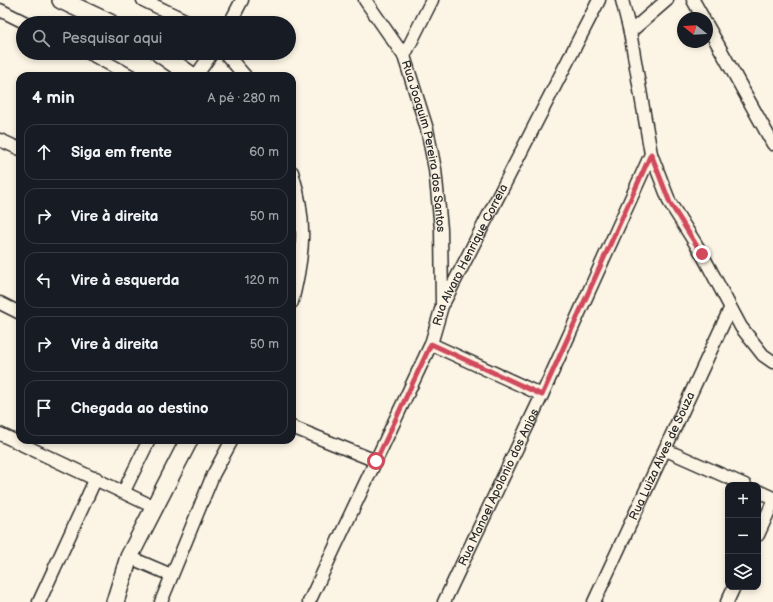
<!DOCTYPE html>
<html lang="pt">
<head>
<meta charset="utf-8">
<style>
  :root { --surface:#171b24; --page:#242831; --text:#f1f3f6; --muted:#9ea1a6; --line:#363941 }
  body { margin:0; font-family:"Balsamiq Sans",sans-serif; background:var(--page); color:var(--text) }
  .controls { position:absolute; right:12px; bottom:12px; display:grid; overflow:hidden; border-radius:8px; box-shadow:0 2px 6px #0003 }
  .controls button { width:36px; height:36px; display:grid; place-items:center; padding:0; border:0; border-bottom:1px solid var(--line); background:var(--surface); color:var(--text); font:20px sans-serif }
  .compass { position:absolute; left:677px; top:12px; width:36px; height:36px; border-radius:50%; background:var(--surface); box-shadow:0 2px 6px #0003; rotate:288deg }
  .stop { position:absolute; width:12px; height:12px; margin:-9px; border:3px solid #d1495b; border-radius:50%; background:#fff }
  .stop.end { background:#d1495b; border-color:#fff; box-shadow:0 1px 4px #0008 }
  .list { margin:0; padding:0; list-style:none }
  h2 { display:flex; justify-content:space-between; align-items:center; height:52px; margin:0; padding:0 16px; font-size:17px }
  h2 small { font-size:13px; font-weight:400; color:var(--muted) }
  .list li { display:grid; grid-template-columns:26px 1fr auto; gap:12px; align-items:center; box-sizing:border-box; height:56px; margin:0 8px 8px; padding:0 8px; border:1px solid var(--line); border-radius:12px }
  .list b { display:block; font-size:15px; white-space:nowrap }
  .list em { font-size:13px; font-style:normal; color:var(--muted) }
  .icon { flex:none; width:22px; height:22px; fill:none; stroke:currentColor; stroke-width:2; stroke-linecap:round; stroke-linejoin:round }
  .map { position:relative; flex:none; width:773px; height:602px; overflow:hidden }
  .search { position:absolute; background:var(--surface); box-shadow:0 2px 6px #0003; left:16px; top:16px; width:280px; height:44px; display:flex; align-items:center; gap:10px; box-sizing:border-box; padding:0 14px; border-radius:22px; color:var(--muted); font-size:15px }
  .panel { position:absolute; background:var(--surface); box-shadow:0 2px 6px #0003; left:16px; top:72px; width:280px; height:372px; border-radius:12px }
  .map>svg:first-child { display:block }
</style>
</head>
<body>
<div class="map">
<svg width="773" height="602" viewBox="0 0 773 602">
  <rect width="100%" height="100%" fill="#fcf5e5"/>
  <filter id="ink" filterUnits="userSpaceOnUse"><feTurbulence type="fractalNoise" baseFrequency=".025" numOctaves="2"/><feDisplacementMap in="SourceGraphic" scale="8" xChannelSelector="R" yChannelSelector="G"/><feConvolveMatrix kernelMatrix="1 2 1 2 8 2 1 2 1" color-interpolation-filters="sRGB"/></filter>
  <g filter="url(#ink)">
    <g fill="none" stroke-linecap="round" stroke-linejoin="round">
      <g stroke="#2b2b2b" stroke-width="15">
        <g id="minor">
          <path d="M 143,0 L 191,23"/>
          <path id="s1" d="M 365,0 L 404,56 L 427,129 L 435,169 L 441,229 L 442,305"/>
          <path d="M 622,0 L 630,32 L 651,154 L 670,203 L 702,254 L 741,327 L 763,355 L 773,362"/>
          <path d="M 693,0 L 703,18"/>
          <path d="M 0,10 L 26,23"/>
          <path d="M 230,23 L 242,0"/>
          <path d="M 707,25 L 773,144"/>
          <path d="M 630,32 L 667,0"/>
          <path d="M 89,53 L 131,76"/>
          <path d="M 225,53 L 245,76"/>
          <path d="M 404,56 L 432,0"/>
          <path d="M 196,76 L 212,53"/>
          <path d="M 0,140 L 20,149"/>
          <path d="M 292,172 C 307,221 304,253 292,302"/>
          <path d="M 0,303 L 20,313"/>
          <path d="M 431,344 L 542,395"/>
          <path d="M 292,427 L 376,461"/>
          <path d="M 0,434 L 154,507"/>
          <path d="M 666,450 L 745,485"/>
          <path d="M 124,491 L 149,440"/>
          <path d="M 758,491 L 773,498"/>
          <path d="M 758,535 L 773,502"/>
          <path d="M 129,557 L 171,575"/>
          <path d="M 39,602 L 96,478"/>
          <path d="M 161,602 L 213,475 L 232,440"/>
          <path id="s2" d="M 309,602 L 431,344 L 442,306 L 599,0"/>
          <path id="s3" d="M 444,602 L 542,395 L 651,154"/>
          <path id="s4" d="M 594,602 L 730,309"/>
          <path d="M 727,602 L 734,587"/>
        </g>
      </g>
      <g stroke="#2b2b2b" stroke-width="20">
        <path id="secondary" d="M 61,0 L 110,23
          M 159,53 L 192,76
          M 115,602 L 129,557 L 189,440"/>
      </g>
      <use href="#minor" stroke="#fcf5e5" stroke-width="12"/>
      <use href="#secondary" stroke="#fcf5e5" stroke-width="17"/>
    </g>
  </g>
  <g fill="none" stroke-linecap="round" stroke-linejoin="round" filter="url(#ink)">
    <path stroke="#d1495b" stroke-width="5" d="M 376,461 L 431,344 L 542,395 L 651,154 L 670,203 L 702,254"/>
  </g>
  <g text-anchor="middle" stroke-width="3.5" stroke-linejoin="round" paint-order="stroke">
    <g font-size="12" fill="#2b2b2b" stroke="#fcf5e5">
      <text dy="4" stroke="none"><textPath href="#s1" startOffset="161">Rua Joaquim Pereira dos Santos</textPath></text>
      <text dy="4" stroke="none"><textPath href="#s2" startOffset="383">Rua Alvaro Henrique Correia</textPath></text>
      <text dy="4" stroke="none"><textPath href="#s4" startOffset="161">Rua Luiza Alves de Souza</textPath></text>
      <text dy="4" stroke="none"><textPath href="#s3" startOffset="127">Rua Manoel Apolonio dos Anjos</textPath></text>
    </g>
  </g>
</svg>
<div class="controls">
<button>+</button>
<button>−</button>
<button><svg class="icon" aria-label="layers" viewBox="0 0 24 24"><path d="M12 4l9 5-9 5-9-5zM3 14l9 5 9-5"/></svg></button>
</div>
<svg class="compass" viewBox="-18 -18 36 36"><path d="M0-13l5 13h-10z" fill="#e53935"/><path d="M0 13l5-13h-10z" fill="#9ea1a6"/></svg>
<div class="stop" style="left:376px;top:461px"></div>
<div class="stop end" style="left:702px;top:254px"></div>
<div class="search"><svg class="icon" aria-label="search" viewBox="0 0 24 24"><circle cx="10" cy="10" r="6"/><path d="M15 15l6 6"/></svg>Pesquisar aqui</div>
<section class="panel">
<h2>4 min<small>A pé · 280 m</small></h2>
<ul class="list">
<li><svg class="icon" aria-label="ahead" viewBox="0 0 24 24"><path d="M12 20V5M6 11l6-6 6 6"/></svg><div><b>Siga em frente</b></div><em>60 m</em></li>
<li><svg class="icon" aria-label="right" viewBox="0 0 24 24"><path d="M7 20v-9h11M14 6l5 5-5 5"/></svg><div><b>Vire à direita</b></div><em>50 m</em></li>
<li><svg class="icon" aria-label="left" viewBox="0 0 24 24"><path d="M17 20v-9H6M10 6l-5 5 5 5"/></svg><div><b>Vire à esquerda</b></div><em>120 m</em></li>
<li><svg class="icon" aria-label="right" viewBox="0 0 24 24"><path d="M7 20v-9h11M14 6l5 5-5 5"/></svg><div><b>Vire à direita</b></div><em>50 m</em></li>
<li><svg class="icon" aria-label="arrive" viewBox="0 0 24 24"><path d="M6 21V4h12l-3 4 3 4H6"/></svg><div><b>Chegada ao destino</b></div></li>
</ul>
</section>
</div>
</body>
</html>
